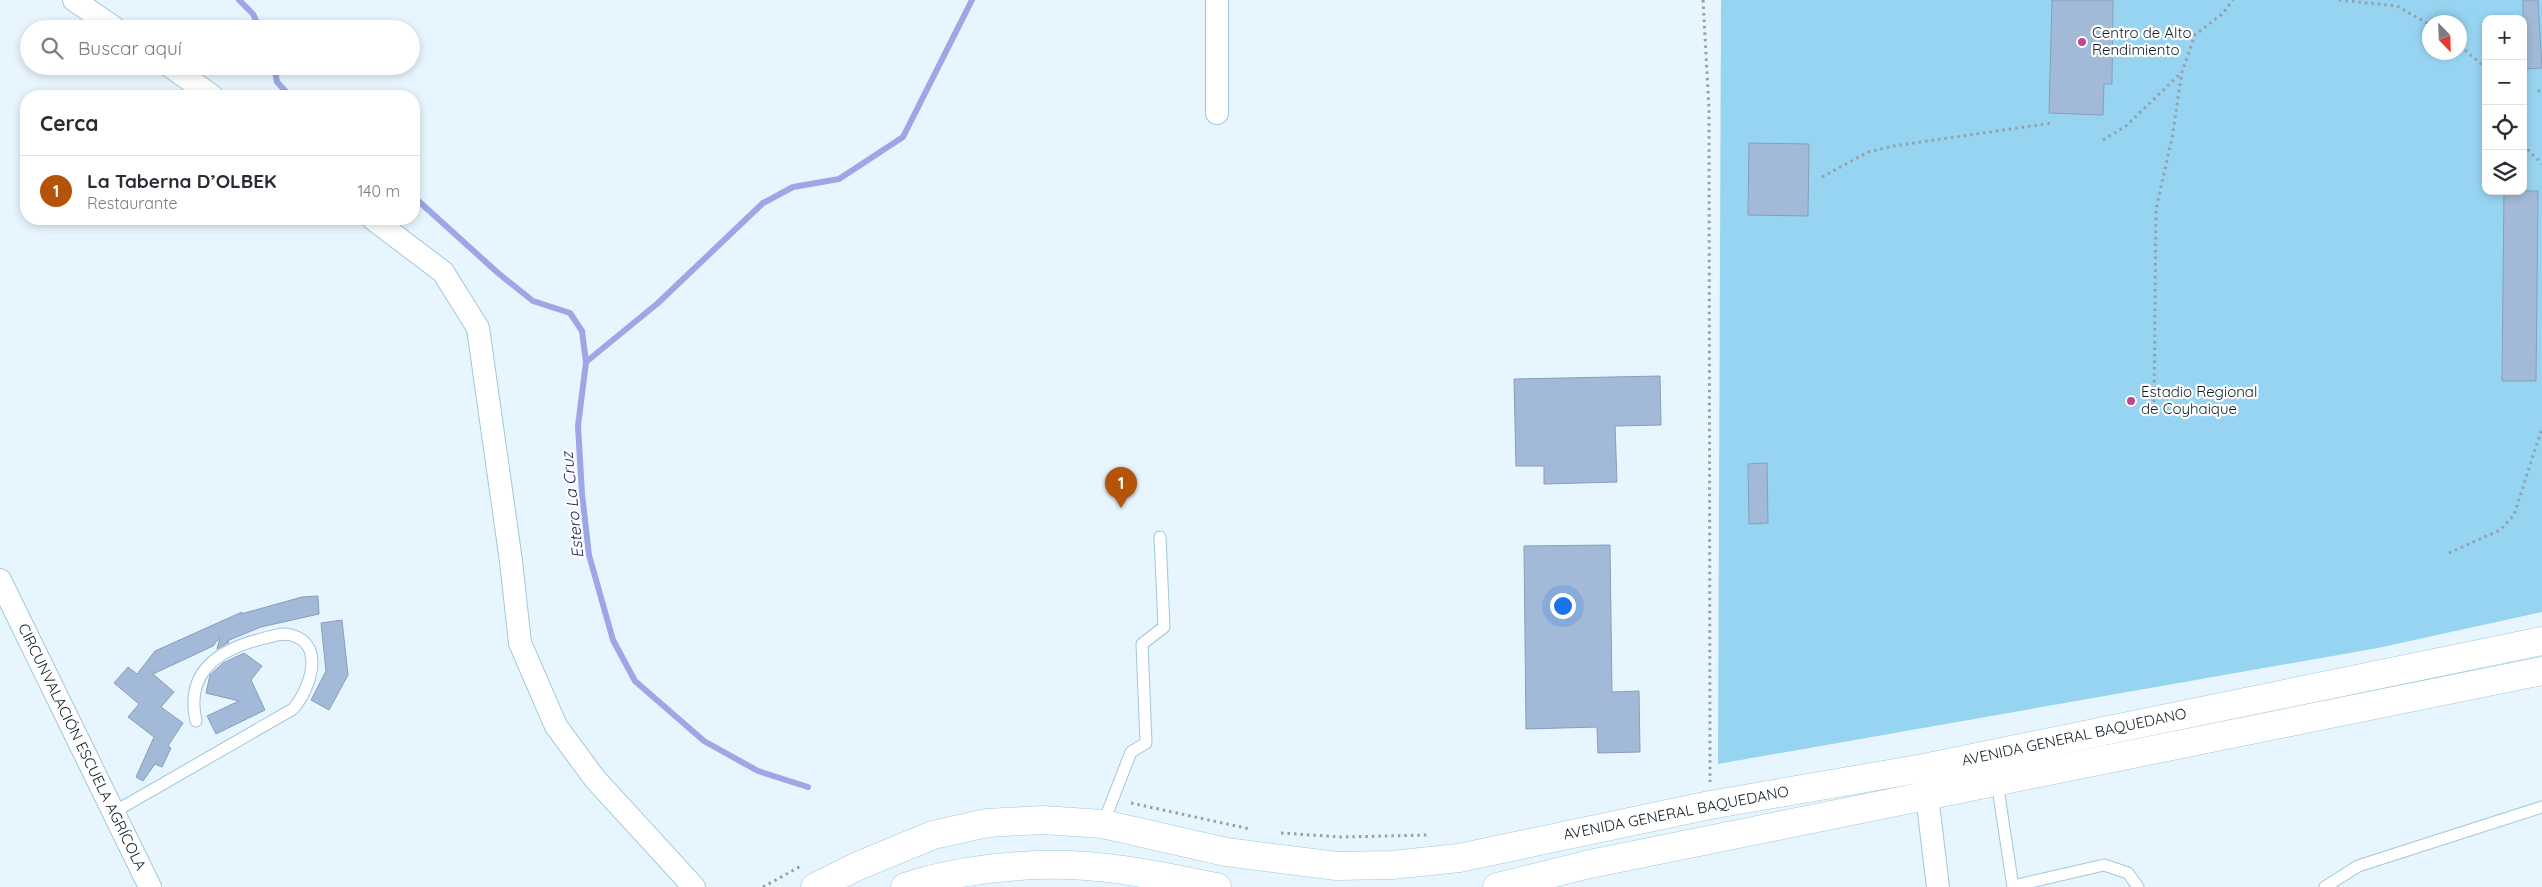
<!DOCTYPE html>
<html lang="es">
<head>
<meta charset="utf-8">
<style>
  :root { --surface:#fff; --page:#f7f7f7; --text:#2b2b33; --muted:#7c7c81; --line:#e1e1e2; --accent:#b45309 }
  body { margin:0; font-family:Quicksand,sans-serif; background:var(--page); color:var(--text) }
  .controls { position:absolute; right:15px; top:15px; display:grid; overflow:hidden; border-radius:10px; box-shadow:0 2px 8px #0003 }
  .controls button { width:45px; height:45px; display:grid; place-items:center; padding:0; border:0; border-bottom:1px solid var(--line); background:var(--surface); color:var(--text); font:25px sans-serif }
  .compass { position:absolute; left:2422px; top:15px; width:45px; height:45px; border-radius:50%; background:var(--surface); box-shadow:0 2px 8px #0003; rotate:157deg }
  .you { position:absolute; left:1562px; top:605px; width:18px; height:18px; margin:-12px; border:4px solid #fff; border-radius:50%; background:#1a73e8; box-shadow:0 0 0 8px #1a73e833 }
  .badge { display:grid; place-items:center; width:32px; height:32px; border-radius:50%; background:var(--accent); color:#fff; font-size:16px; font-weight:700 }
  .pin { position:absolute; translate:-50% -41px; filter:drop-shadow(0 1px 2px #0008) }
  .pin::after { content:''; position:absolute; top:26px; width:18px; height:15px; background:inherit; clip-path:polygon(0 0,100% 0,50% 100%) }
  .list { margin:0; padding:0; list-style:none }
  h2 { display:flex; justify-content:space-between; align-items:center; height:65px; margin:0; padding:0 20px; font-size:21px }
  h2 small { font-size:16px; font-weight:400; color:var(--muted) }
  .list li { display:grid; grid-template-columns:32px 1fr auto; gap:15px; align-items:center; box-sizing:border-box; height:70px; padding:0 20px; border-top:1px solid var(--line) }
  .list b { display:block; font-size:19px; white-space:nowrap }
  .list p { margin:0; font-size:16px; white-space:nowrap; color:var(--muted) }
  .list em { font-size:16px; font-style:normal; color:var(--muted) }
  .icon { flex:none; width:28px; height:28px; fill:none; stroke:currentColor; stroke-width:2; stroke-linecap:round; stroke-linejoin:round }
  .map { position:relative; flex:none; width:2542px; height:887px; overflow:hidden }
  .search { position:absolute; background:var(--surface); box-shadow:0 2px 8px #0003; left:20px; top:20px; width:400px; height:55px; display:flex; align-items:center; gap:12px; box-sizing:border-box; padding:0 18px; border-radius:28px; color:var(--muted); font-size:19px }
  .panel { position:absolute; background:var(--surface); box-shadow:0 2px 8px #0003; left:20px; top:90px; width:400px; height:135px; border-radius:20px }
  .map>svg:first-child { display:block }
</style>
</head>
<body>
<div class="map">
<svg width="2542" height="887" viewBox="0 0 2542 887">
  <rect width="100%" height="100%" fill="#e7f6fe"/>
  <path fill="#97d4f1" fill-rule="evenodd" d="M 1721,0 L 2542,0 L 2542,612 L 2378,648 L 1718,764 ZM 2486,19 L 2523,19 L 2523,191 L 2486,191 ZM 2430,22 L 2460,22 L 2460,52 L 2430,52 Z"/>
  <g fill="none" stroke-linecap="round" stroke-linejoin="round">
    <path stroke="#9da7e6" stroke-width="6" d="M 239,0 L 253,14 L 260,29
      M 274,66 L 277,82 L 290,96
      M 414,197 L 498,273 L 533,301 L 570,313 L 582,331 L 586,362 L 578,426 L 582,494 L 589,555 L 613,640 L 635,681 L 704,741 L 758,771 L 808,787
      M 586,362 L 658,303 L 763,203 L 793,187 L 839,179 L 903,137 L 972,0"/>
  </g>
  <path fill="#a2bad7" stroke="#879eba" d="M 2052,0 L 2113,0 L 2112,84 L 2104,84 L 2103,115 L 2049,113 Z
    M 2523,0 L 2538,0 L 2542,68 L 2523,69 Z
    M 1749,143 L 1809,144 L 1808,216 L 1748,215 Z
    M 2504,191 L 2538,191 L 2536,381 L 2502,381 Z
    M 1660,376 L 1661,425 L 1615,426 L 1617,482 L 1544,484 L 1544,466 L 1516,466 L 1514,379 Z
    M 1767,463 L 1768,523 L 1749,524 L 1748,464 Z
    M 1610,545 L 1612,692 L 1639,691 L 1640,752 L 1598,753 L 1597,727 L 1526,729 L 1524,546 Z
    M 318,596 L 319,614 L 261,627 L 227,641 L 229,642 L 217,649 L 220,637 L 213,646 L 153,674 L 174,692 L 161,707 L 183,723 L 168,746 L 171,748 L 162,767 L 155,764 L 143,781 L 136,777 L 154,737 L 128,717 L 139,704 L 114,683 L 128,667 L 137,674 L 155,651 L 242,612 L 241,614 L 302,597 Z
    M 342,620 L 348,675 L 329,710 L 311,700 L 326,671 L 321,623 Z
    M 244,653 L 262,666 L 251,680 L 265,710 L 216,734 L 207,716 L 239,701 L 206,693 L 210,675 L 223,663 Z"/>
  <g fill="none" stroke-linecap="round" stroke-linejoin="round">
    <g stroke="#a0c7da" stroke-width="13">
      <path id="service" d="M 1997,782 L 2013,887
        M 114,812 L 293,709 C 309,691 327,644 291,635 C 281,632 271,637 261,639 C 218,650 185,672 196,721
        M 1103,824 L 1131,752 L 1146,743 L 1142,644 L 1164,627 L 1160,537
        M 2013,886 L 2104,865 L 2128,873 L 2138,887
        M 2325,887 L 2358,866 L 2542,807"/>
    </g>
    <g stroke="#a0c7da" stroke-width="24">
      <path id="minor" d="M 74,0 L 116,29
        M 1217,0 L 1217,113
        M 170,66 L 212,96
        M 373,219 L 443,272 L 478,328 L 511,561 L 520,643 L 556,726 L 595,779 L 694,887
        M 0,580 L 150,887
        M 1927,796 L 1938,887"/>
    </g>
    <g stroke="#a0c7da" stroke-width="29">
      <path id="secondary" d="M 815,887 L 858,866 L 933,835 L 987,823 L 1043,820 L 1103,824 L 1226,852 L 1337,866 L 1392,865 L 1459,858 L 1710,805 L 1924,768 L 2542,641
        M 905,887 C 959,869 1029,862 1086,866 C 1130,869 1174,879 1217,887
        M 1497,887 L 1590,864 L 2542,671"/>
    </g>
    <path stroke="#93a2a9" stroke-width="3" stroke-dasharray="2.5 4" stroke-linecap="butt" d="M 1703,0 L 1709,108 L 1710,782
      M 2339,0 L 2397,6 L 2430,25
      M 2460,46 L 2486,68
      M 2538,90 L 2542,94
      M 2103,140 L 2126,126 L 2182,72
      M 2523,145 L 2542,164
      M 1822,177 L 1868,152 L 1893,146 L 2052,123
      M 2154,402 L 2156,209 L 2172,138 L 2182,72 L 2195,35 L 2222,14 L 2233,0
      M 2449,553 L 2500,530 L 2514,515 L 2542,428
      M 1131,803 L 1250,829
      M 1281,833 L 1341,837 L 1429,835
      M 763,887 L 801,866"/>
    <use href="#service" stroke="#fff" stroke-width="11"/>
    <use href="#minor" stroke="#fff" stroke-width="22"/>
    <use href="#secondary" stroke="#fff" stroke-width="28"/>
  </g>
  <g fill="#c34490" stroke="#fff" stroke-width="2">
    <circle cx="2082" cy="42" r="5"/>
    <circle cx="2131" cy="401" r="5"/>
  </g>
  <g text-anchor="middle" stroke-width="4.5" stroke-linejoin="round" paint-order="stroke">
    <g font-size="15" fill="#0f1e25" stroke="#fff" text-anchor="start">
      <text x="2092" y="38">Centro de Alto<tspan x="2092" dy="17">Rendimiento</tspan></text>
      <text x="2141" y="397">Estadio Regional<tspan x="2141" dy="17">de Coyhaique</tspan></text>
    </g>
    <g font-size="15" fill="#0f1e25" stroke="#fff">
      <text transform="translate(2074 737) rotate(-12)" y="5">AVENIDA GENERAL BAQUEDANO</text>
      <text transform="translate(82 747) rotate(64)" y="5">CIRCUNVALACIÓN ESCUELA AGRÍCOLA</text>
      <text transform="translate(1676 813) rotate(-11)" y="5">AVENIDA GENERAL BAQUEDANO</text>
    </g>
    <g font-size="16" font-style="italic" fill="#212068" stroke="#fff">
      <text transform="translate(572 505) rotate(-96)" y="6">Estero La Cruz</text>
    </g>
  </g>
</svg>
<div class="controls">
<button>+</button>
<button>−</button>
<button><svg class="icon" aria-label="locate" viewBox="0 0 24 24"><circle cx="12" cy="12" r="6"/><path d="M12 2v4M12 18v4M2 12h4M18 12h4"/></svg></button>
<button><svg class="icon" aria-label="layers" viewBox="0 0 24 24"><path d="M12 4l9 5-9 5-9-5zM3 14l9 5 9-5"/></svg></button>
</div>
<svg class="compass" viewBox="-18 -18 36 36"><path d="M0-13l5 13h-10z" fill="#e53935"/><path d="M0 13l5-13h-10z" fill="#7c7c81"/></svg>
<div class="you"></div>
<div class="pin badge" style="left:1121px;top:508px">1</div>
<div class="search"><svg class="icon" aria-label="search" viewBox="0 0 24 24"><circle cx="10" cy="10" r="6"/><path d="M15 15l6 6"/></svg>Buscar aquí</div>
<section class="panel">
<h2>Cerca<small></small></h2>
<ul class="list">
<li><span class="badge">1</span><div><b>La Taberna D’OLBEK</b><p>Restaurante</p></div><em>140 m</em></li>
</ul>
</section>
</div>
</body>
</html>
